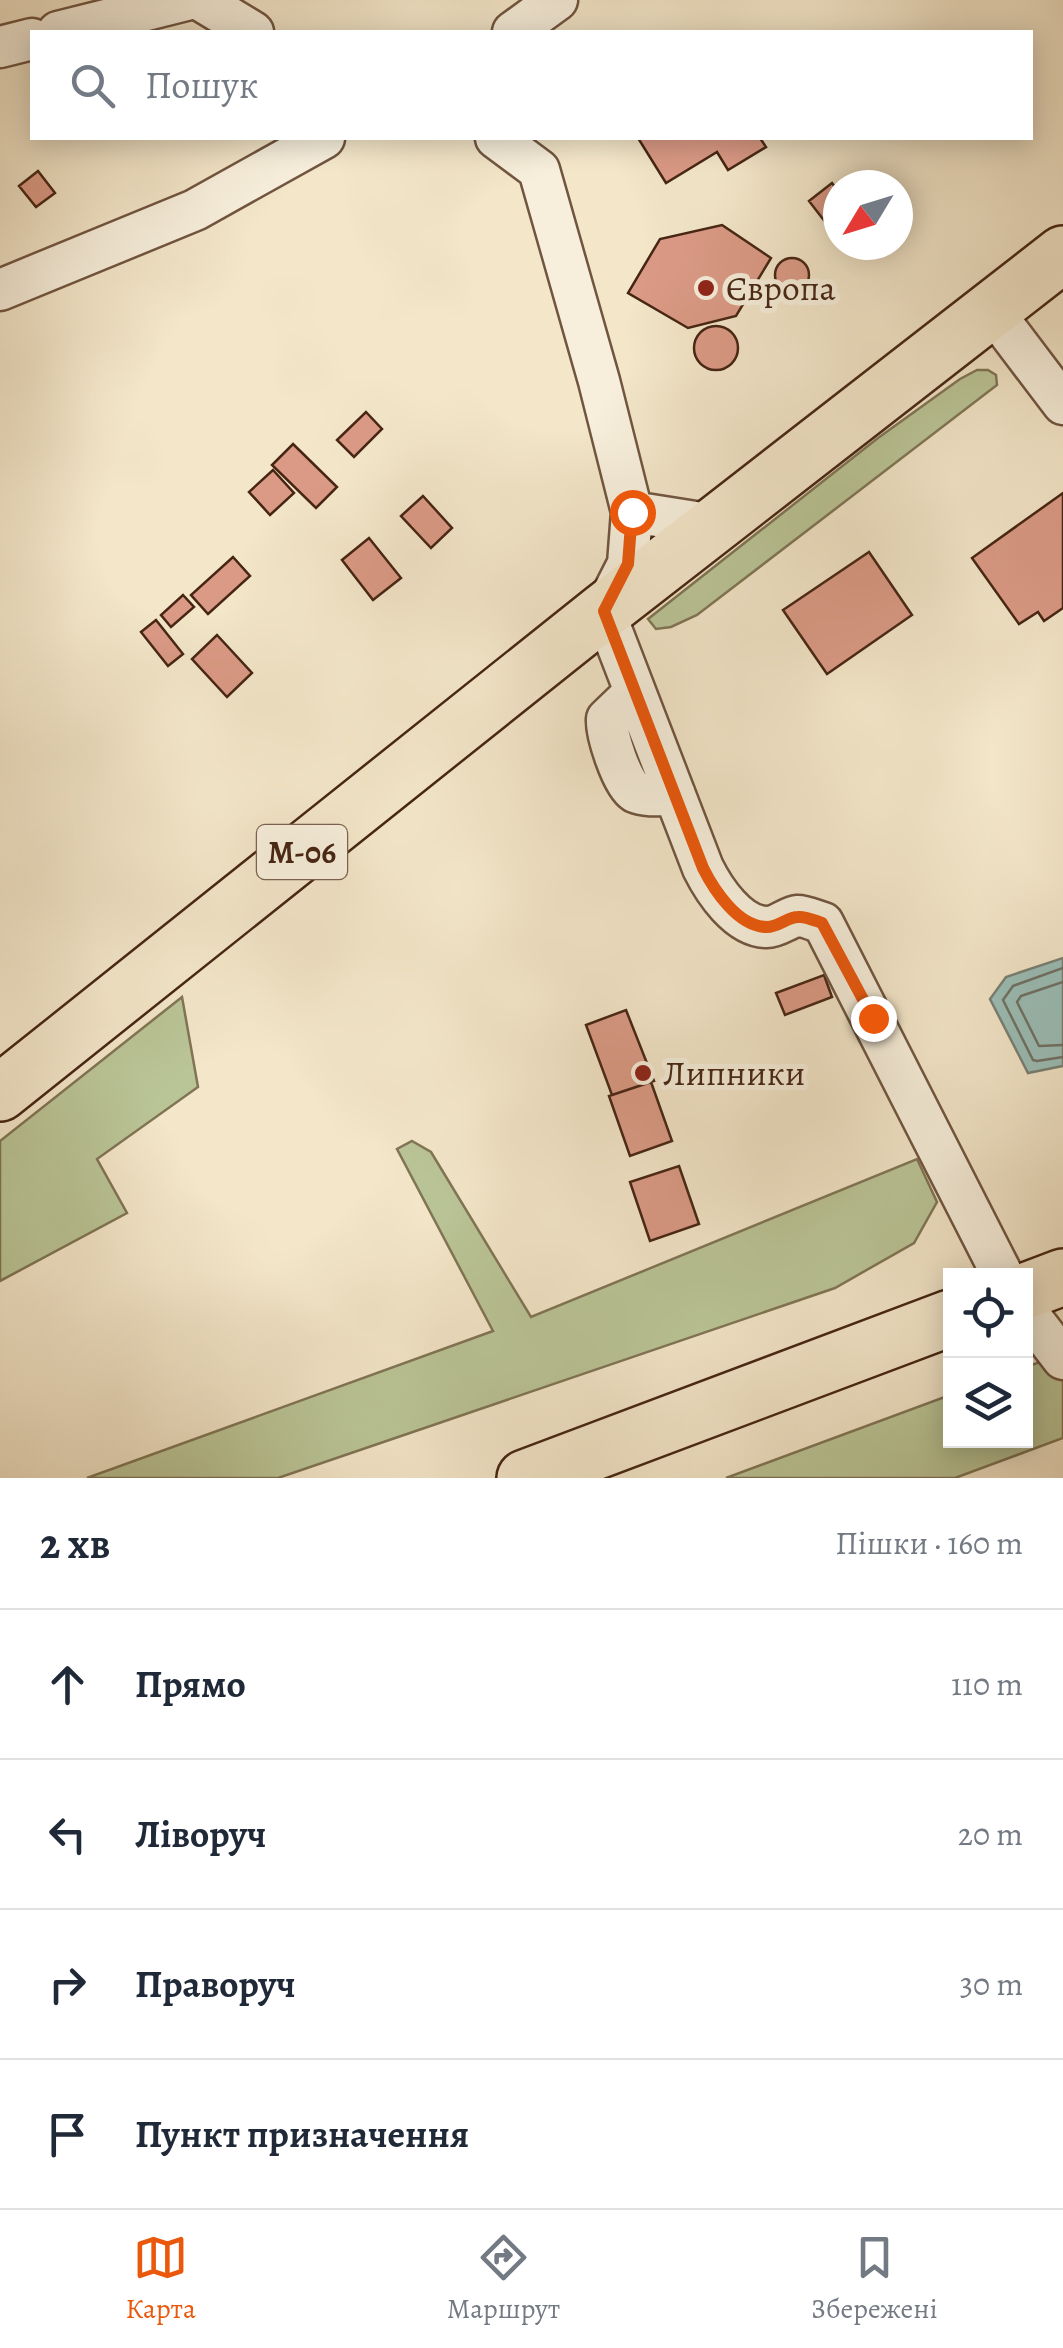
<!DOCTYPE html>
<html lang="uk">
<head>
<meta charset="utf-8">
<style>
  :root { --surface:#fff; --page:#f2f2f3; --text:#1f2937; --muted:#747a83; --line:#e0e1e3; --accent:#ea580c }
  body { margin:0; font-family:Alegreya,serif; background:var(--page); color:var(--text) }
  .controls { position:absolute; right:30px; bottom:30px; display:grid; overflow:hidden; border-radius:0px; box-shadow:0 5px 25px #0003 }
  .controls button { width:90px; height:90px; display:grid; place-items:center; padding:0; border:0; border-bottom:2px solid var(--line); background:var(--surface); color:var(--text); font:50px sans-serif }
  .compass { position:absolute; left:823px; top:170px; width:90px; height:90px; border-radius:50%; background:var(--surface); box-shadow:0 5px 25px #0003; rotate:232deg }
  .stop { position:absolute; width:30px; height:30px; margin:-22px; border:8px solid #ea580c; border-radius:50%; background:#fff }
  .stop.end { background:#ea580c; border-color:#fff; box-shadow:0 2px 10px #0008 }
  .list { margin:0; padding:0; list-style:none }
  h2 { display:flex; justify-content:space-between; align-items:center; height:130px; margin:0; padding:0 40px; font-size:42px }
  h2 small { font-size:32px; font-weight:400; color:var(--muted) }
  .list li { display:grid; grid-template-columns:65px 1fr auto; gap:30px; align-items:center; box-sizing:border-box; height:150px; padding:0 40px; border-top:2px solid var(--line) }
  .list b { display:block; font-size:38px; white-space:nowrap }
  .list em { font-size:32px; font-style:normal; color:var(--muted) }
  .icon { flex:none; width:55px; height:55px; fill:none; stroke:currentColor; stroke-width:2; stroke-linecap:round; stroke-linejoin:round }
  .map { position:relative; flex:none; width:1063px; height:1478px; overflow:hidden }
  .search { position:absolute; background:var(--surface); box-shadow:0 5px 25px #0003; left:30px; right:30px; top:30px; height:110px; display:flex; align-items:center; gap:25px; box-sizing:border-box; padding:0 35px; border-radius:0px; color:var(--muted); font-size:38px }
  .sheet { height:730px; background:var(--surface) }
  nav { display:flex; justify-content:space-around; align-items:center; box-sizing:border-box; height:140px; border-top:2px solid var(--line); background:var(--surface); font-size:28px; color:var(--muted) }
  nav a { display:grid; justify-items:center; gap:5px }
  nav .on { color:var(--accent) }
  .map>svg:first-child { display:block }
</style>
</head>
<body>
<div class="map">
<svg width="1063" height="1478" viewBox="0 0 1063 1478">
  <rect width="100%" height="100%" fill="#f3e6c9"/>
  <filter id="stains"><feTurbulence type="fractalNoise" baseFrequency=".002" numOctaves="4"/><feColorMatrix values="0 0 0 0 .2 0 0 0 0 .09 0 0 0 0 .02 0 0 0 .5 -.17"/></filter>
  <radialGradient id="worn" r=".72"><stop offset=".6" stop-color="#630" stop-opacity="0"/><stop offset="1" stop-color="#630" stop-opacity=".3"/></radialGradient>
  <path fill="#bac597" stroke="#807555" stroke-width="2.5" d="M 977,370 L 988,370 L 996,375 L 997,385 L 697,615 L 671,627 L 656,629 L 648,619 L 878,438 L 960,379 Z
    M 182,997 L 198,1087 L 97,1159 L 127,1213 L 0,1281 L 0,1141 Z
    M 412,1141 L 431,1152 L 531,1317 L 917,1159 L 937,1202 L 914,1243 L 835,1288 L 278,1478 L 87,1478 L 493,1331 L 397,1149 Z
    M 1063,1354 L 1063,1438 L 955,1478 L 726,1478 L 950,1395 L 950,1440 L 1026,1440 L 1026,1367 Z"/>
  <path fill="#9bbfb8" stroke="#798176" stroke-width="2.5" d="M 1063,958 L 1063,1066 L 1028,1073 L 990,999 L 1006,977 Z"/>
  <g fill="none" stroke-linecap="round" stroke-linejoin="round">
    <path stroke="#707266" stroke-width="2.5" d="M 1063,968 L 1013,986 L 1003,1000 L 1033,1060 L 1037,1061 L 1063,1057
      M 1063,982 L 1021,996 L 1017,1002 L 1039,1046 L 1063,1045"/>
  </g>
  <path fill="#db9a86" stroke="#462513" stroke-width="2.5" d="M 638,138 L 760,138 L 766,147 L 728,170 L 717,152 L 666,183 Z
    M 38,171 L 55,193 L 36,207 L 19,186 Z
    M 832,183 L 838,191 L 838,213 L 826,223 L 809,201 Z
    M 722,225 L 771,258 L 736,316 L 688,328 L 628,293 L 660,239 Z
    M775 275a17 17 0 1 1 34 0a17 17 0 1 1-34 0Z
    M694 348a22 22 0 1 1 44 0a22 22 0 1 1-44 0Z
    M 366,412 L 382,429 L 354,457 L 337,440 Z
    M 293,444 L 337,487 L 316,508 L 272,465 Z
    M 273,470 L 294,493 L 270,515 L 249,492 Z
    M 1063,493 L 1063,608 L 1044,621 L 1038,612 L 1019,624 L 972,558 Z
    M 423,496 L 452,528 L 431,548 L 401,516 Z
    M 369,538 L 401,578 L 373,600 L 342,560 Z
    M 869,552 L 912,615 L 827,674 L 783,610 Z
    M 233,557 L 250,576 L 208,614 L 191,595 Z
    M 183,595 L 194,607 L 171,627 L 161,615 Z
    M 156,620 L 183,654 L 168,666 L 141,632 Z
    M 217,635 L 252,673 L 227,697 L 192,659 Z
    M 824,975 L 832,997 L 785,1015 L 776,993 Z
    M 626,1010 L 654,1081 L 612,1095 L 586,1025 Z
    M 651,1082 L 672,1141 L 630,1156 L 609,1096 Z
    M 679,1166 L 699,1224 L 650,1241 L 630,1182 Z"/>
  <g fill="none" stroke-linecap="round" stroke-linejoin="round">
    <g stroke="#715540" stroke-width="45">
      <path id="minor" d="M 200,0 L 253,32
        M 58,32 L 186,0
        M 513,32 L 557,0
        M 0,47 L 32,39
        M 496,138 L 539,170 L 599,381 L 632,512 L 628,564 L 604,611 L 703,868 C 714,890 738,927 767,927 C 778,927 788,917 798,916 C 805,916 816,921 823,923 L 1003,1276
        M 0,290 L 195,210 L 324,138
        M 991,309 L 1063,404
        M 632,512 L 714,525
        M 635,692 L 607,719 C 606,734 622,784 635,792 C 646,797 664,795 675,795
        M 1026,1311 L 1063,1359"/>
    </g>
    <g stroke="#462513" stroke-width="60">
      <path id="highway" d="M 0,1093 L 604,611 L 1063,254
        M 1026,1291 L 1063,1277
        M 525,1478 L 950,1318"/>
    </g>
    <use href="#minor" stroke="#f7efdc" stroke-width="40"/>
    <use href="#highway" stroke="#f3e6c9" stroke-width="55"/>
  </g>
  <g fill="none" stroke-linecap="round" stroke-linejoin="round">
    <path stroke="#ea580c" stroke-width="12" d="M 632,512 L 628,564 L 604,611 L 703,868 C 714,890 738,927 767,927 C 778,927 788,917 798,917 C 805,916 816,921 822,923 L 873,1018"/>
  </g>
  <g fill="#8f2418" stroke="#f7efdc" stroke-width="4">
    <circle cx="706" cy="288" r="10"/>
    <circle cx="643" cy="1073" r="10"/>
  </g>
  <g text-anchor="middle" stroke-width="10" stroke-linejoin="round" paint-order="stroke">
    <rect fill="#f7efdc" stroke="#7b624f" stroke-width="2.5" x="257" y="825" width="90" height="54" rx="8"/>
    <g font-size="32" font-weight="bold" fill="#462513">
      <text x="302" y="863">М-06</text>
    </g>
    <g font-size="35" fill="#462513" stroke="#f7efdc" text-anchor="start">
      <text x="726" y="300">Європа</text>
      <text x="663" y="1085">Липники</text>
    </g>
  </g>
  <rect width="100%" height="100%" filter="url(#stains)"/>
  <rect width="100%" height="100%" fill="url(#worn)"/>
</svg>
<div class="controls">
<button><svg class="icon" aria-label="locate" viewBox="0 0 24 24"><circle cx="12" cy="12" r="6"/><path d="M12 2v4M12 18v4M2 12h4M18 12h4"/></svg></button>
<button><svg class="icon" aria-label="layers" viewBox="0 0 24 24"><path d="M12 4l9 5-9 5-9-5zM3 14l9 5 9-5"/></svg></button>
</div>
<svg class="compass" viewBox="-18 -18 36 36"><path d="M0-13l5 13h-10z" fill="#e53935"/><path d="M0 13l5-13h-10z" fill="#747a83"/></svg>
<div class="stop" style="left:632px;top:512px"></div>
<div class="stop end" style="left:873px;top:1018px"></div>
<div class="search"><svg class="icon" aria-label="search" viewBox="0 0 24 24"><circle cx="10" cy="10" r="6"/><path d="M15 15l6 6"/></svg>Пошук</div>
</div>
<section class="sheet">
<h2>2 хв<small>Пішки · 160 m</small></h2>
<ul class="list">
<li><svg class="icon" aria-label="ahead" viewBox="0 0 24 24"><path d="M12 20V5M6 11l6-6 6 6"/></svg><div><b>Прямо</b></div><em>110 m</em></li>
<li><svg class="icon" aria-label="left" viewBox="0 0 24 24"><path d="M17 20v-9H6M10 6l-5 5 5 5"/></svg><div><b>Ліворуч</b></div><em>20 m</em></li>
<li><svg class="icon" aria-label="right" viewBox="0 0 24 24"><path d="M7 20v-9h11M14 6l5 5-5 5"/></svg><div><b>Праворуч</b></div><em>30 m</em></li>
<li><svg class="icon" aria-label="arrive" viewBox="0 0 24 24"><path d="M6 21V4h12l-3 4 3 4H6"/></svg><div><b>Пункт призначення</b></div></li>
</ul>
</section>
<nav>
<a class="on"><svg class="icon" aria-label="map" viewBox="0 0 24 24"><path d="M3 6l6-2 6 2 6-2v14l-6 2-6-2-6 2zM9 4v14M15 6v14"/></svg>Карта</a>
<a><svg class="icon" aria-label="directions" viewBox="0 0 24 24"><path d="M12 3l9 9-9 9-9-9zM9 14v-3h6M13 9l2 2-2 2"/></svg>Маршрут</a>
<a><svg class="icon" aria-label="saved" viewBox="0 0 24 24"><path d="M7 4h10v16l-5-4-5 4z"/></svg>Збережені</a>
</nav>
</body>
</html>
